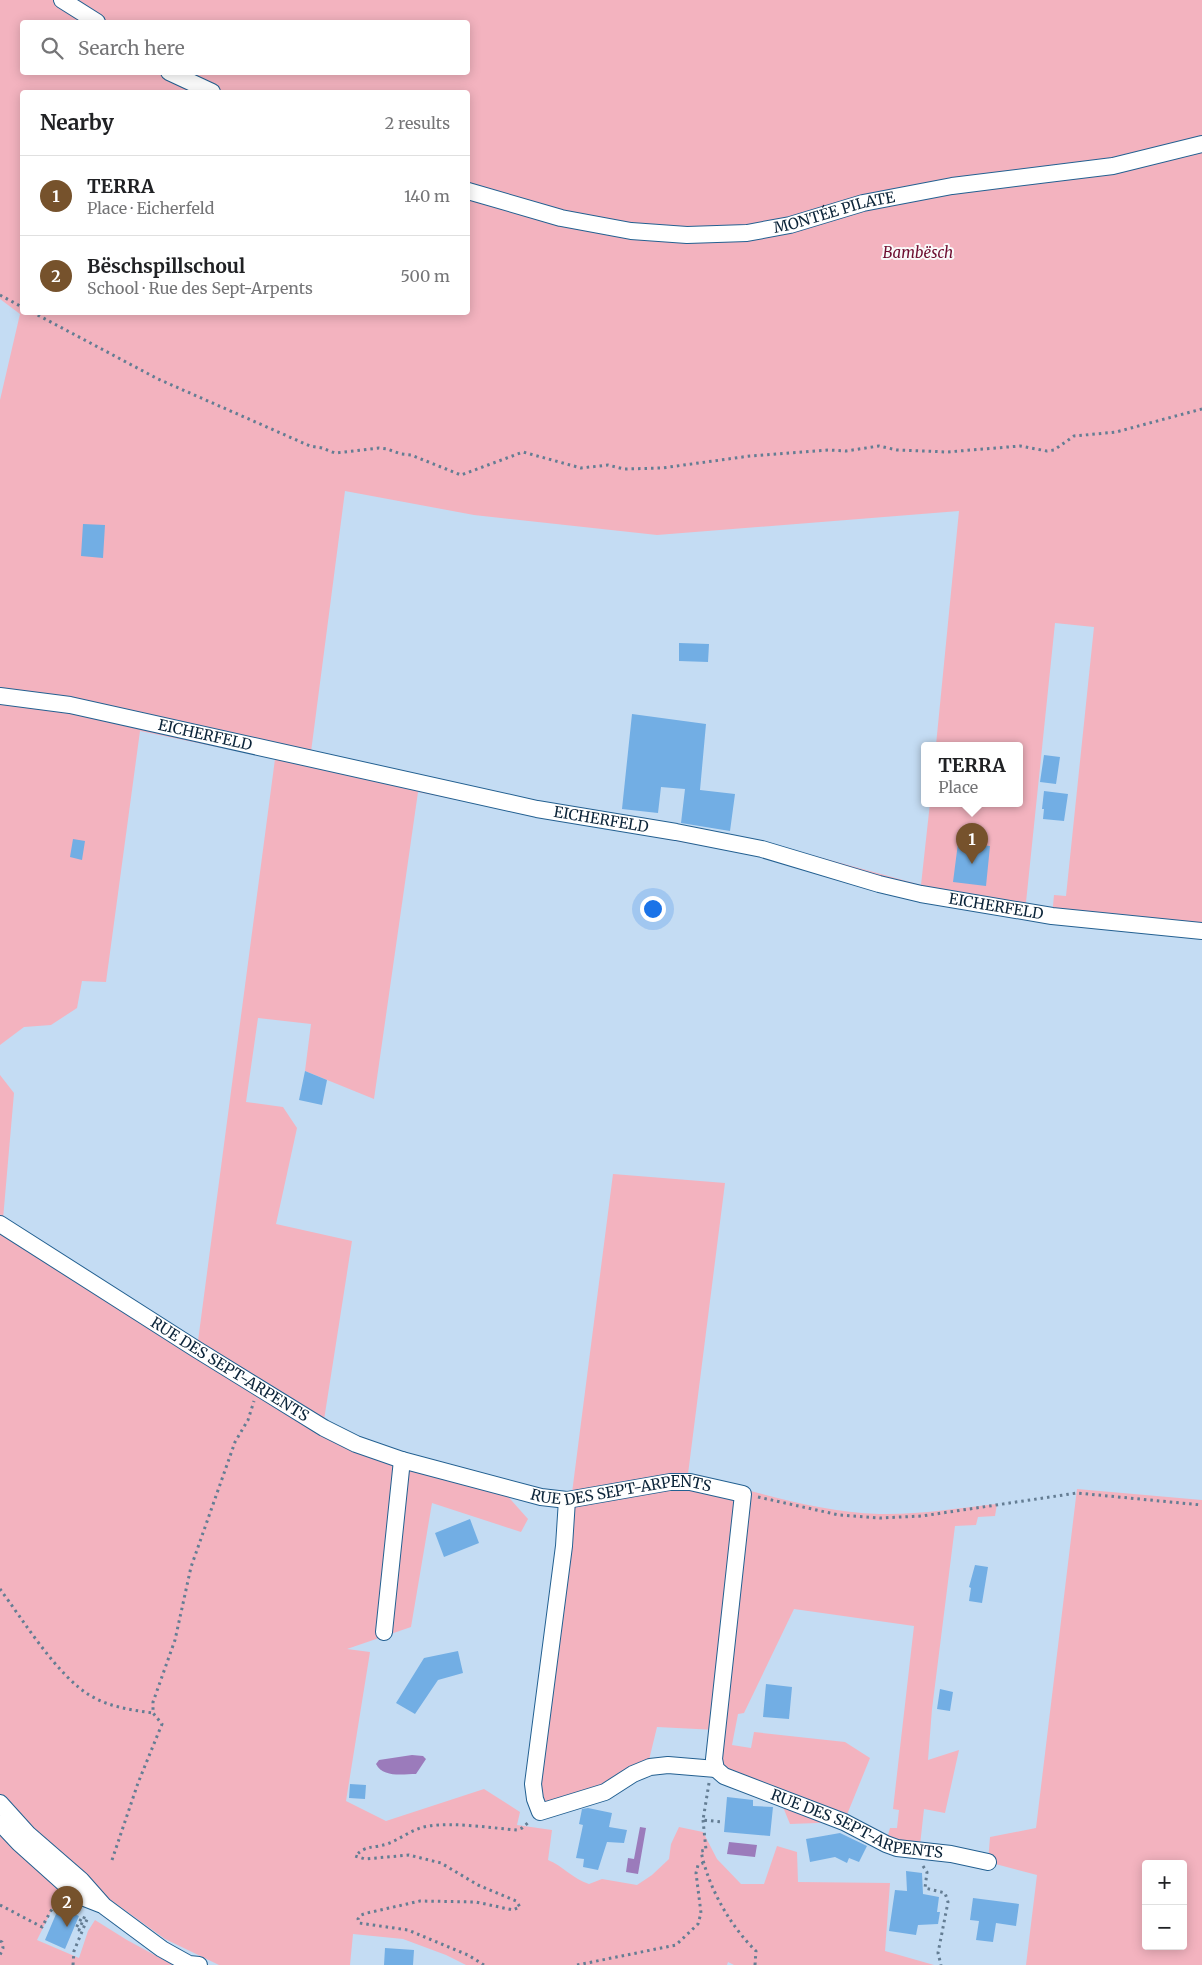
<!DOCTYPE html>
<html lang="en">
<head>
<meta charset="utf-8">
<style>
  :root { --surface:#fff; --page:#f6f6f6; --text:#202124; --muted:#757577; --line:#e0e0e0; --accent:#76522c }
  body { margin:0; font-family:Merriweather,serif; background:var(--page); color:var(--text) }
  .controls { position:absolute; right:15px; bottom:15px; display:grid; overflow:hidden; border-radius:5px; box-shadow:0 2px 12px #0003 }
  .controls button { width:45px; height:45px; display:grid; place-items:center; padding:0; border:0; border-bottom:1px solid var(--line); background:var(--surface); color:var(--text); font:25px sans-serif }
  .you { position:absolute; left:652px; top:908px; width:18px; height:18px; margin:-12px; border:4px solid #fff; border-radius:50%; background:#1a73e8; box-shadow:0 0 0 8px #1a73e833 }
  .badge { display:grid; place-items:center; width:32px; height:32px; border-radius:50%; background:var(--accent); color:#fff; font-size:16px; font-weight:700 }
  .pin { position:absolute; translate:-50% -41px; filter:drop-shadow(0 1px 2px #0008) }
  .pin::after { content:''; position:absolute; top:26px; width:18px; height:15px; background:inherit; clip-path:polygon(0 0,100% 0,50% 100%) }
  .popup { position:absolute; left:921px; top:742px; width:102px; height:65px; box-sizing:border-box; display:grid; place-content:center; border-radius:5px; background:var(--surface); filter:drop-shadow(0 1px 4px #0005); font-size:16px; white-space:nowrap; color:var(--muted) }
  .popup b { font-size:19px; color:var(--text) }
  .popup::after { content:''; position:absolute; left:50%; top:100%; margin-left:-10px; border:10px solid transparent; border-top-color:var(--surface) }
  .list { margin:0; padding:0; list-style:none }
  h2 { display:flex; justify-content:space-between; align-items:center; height:65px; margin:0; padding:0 20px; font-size:21px }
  h2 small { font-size:16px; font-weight:400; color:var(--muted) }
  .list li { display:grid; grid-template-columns:32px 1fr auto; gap:15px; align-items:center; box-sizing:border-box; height:80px; padding:0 20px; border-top:1px solid var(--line) }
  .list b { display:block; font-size:19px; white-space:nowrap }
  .list p { margin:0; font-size:16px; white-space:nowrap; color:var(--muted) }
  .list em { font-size:16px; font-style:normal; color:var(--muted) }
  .icon { flex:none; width:28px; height:28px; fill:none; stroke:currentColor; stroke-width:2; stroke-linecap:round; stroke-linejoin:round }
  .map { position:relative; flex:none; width:1202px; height:1965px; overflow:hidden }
  .search { position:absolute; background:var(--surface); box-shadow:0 2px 12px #0003; left:20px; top:20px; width:450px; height:55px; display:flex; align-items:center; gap:12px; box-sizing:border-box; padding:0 18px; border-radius:5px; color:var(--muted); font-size:19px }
  .panel { position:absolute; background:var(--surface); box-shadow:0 2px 12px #0003; left:20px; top:90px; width:450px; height:225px; border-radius:5px }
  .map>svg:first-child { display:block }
</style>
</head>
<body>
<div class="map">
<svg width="1202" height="1965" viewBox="0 0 1202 1965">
  <rect width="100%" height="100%" fill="#c4dcf3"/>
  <path fill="#f3b3bf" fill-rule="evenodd" d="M 0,0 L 1202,0 L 1202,938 L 1041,922 L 920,901 L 753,855 L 527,814 L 418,792 L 374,1099 L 305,1071 L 311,1024 L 258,1018 L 246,1102 L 283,1107 L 297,1128 L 276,1224 L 352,1241 L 324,1420 L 358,1439 L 403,1454 L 543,1491 L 572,1493 L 613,1174 L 725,1183 L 688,1474 C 750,1490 814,1512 879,1514 C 918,1515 958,1508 997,1504 L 995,1516 L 978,1517 L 976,1525 L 955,1526 L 932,1709 L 928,1760 L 959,1750 L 945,1813 L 924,1809 L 920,1845 L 887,1839 L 890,1828 L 897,1828 L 899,1810 L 893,1809 L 914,1626 L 794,1609 L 744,1713 L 738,1714 L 732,1745 L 751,1748 L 754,1732 L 845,1742 L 870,1758 L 844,1822 L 790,1824 L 778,1795 L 724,1776 L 717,1730 L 657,1727 L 649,1760 L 601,1786 L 551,1802 L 535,1799 L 567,1507 L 505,1493 L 528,1519 L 521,1532 L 432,1503 L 411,1627 L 347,1649 L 370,1652 L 346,1801 L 386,1821 L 484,1789 L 520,1812 L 517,1825 L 552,1830 L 548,1860 C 563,1866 573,1879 589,1884 L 602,1879 L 637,1885 L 652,1875 L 669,1859 L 671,1844 L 679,1827 L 703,1832 L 717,1859 L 741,1884 L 764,1884 L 777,1846 L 797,1852 L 798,1882 L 890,1883 L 885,1951 L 934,1965 L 734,1965 L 728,1962 L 727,1965 L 466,1965 L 446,1955 L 403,1939 L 353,1934 L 350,1965 L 219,1965 L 165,1939 L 108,1898 L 74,1865 L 37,1940 L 79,1958 L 88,1931 L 95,1920 L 127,1940 L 173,1965 L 0,1965 L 0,1075 L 14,1093 L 3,1219 L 198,1341 L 275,759 L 140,731 L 106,982 L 82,981 L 77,1008 L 51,1025 L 24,1027 L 0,1045 L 0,400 L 20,314 L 0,299 ZM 22,22 L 468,22 L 468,72 L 22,72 ZM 22,92 L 468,92 L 468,312 L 22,312 ZM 345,491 L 474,515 L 657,535 L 959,511 L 936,745 L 1020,745 L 1020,803 L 930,803 L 921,885 L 764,842 L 540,804 L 311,752 ZM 1055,623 L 1094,627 L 1066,896 L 1054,895 L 1052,916 L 1025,912 Z
    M 1077,1489 L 1202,1500 L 1202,1965 L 1026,1965 L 1037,1875 L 988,1862 L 990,1837 L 1036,1828 ZM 1146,1864 L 1183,1864 L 1183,1946 L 1146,1946 Z"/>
  <path fill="#9b7bbb" d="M 412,1755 L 423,1756 L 426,1759 L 416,1774 C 403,1774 383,1778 376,1764 L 379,1760 Z
    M 640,1827 L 646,1828 L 638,1874 L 626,1872 L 628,1858 L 634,1859 Z
    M 729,1842 L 757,1845 L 755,1857 L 727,1854 Z"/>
  <path fill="#72aee4" d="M 83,524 L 105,525 L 103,558 L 81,556 Z
    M 679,643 L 709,644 L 708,662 L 679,661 Z
    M 632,714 L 706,724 L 700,790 L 735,794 L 730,831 L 681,823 L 685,789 L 661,787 L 658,813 L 622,809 Z
    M 1044,755 L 1060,757 L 1056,784 L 1040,782 Z
    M 1044,791 L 1068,794 L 1064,821 L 1043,819 L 1044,809 L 1042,809 Z
    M 73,839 L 85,841 L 82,860 L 70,857 Z
    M 958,843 L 990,846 L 986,886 L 953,882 Z
    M 305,1071 L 327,1080 L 322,1105 L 299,1100 Z
    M 470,1519 L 479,1543 L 444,1557 L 435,1533 Z
    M 975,1565 L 988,1567 L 982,1603 L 969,1601 L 971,1588 L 969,1587 Z
    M 458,1651 L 463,1673 L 438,1680 L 415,1714 L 396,1703 L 424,1658 Z
    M 766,1684 L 792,1687 L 789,1719 L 763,1717 Z
    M 940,1689 L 953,1692 L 950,1711 L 937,1709 Z
    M 350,1784 L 366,1785 L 365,1799 L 349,1798 Z
    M 727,1797 L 753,1800 L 753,1806 L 773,1807 L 770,1836 L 724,1832 Z
    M 588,1808 L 612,1813 L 609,1827 L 627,1830 L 624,1843 L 607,1842 L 598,1870 L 583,1867 L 584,1859 L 576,1858 L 583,1825 L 579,1824 L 582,1809 Z
    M 840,1833 L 867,1846 L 859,1862 L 849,1858 L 847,1863 L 835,1857 L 810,1862 L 806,1839 Z
    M 906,1871 L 922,1873 L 923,1894 L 939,1897 L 937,1912 L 940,1912 L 938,1924 L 918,1925 L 916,1935 L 889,1931 L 895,1890 L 907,1891 Z
    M 973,1898 L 1019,1904 L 1016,1926 L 996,1923 L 993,1942 L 976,1940 L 979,1921 L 970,1920 Z
    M 59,1907 L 79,1916 L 65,1949 L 45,1940 Z
    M 385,1948 L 414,1950 L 413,1965 L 384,1965 Z"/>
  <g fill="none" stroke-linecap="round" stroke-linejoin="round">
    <g stroke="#236091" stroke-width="18">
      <g id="minor">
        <path d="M 62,0 L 97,22"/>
        <path d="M 169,72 L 212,92"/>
        <path id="s1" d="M 468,191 L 561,218 L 631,231 L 687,235 L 747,233 L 790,225 L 863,203 L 952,186 L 1113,166 L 1202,144"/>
        <path id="s2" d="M 0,696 L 70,705 L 537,809 L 676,832 L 762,849 L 879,884 L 921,894 L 1052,916 L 1202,931"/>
        <path id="s3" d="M 0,1224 L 196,1349 L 324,1428 L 356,1444 L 402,1460 L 541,1497 L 567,1500 L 670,1482 L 690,1482 L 743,1494 L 714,1759 L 716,1769 L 724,1776 L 844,1822 L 886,1844 L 897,1848 L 951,1854 L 988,1862"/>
        <path d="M 567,1500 L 564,1546 L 533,1784 L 535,1799 L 540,1812 L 605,1792 L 633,1774 L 650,1767 L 668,1765 L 716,1769"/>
        <path d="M 384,1632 L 402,1460"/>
        <path d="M 0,1803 L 28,1834 L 81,1880 L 104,1906 L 162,1949 L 189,1964 L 199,1965"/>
        <path d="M 0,1823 L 19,1843 L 77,1895 L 100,1904"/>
      </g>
    </g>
    <path stroke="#647d93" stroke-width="3" stroke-dasharray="2.5 4" stroke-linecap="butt" d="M 0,295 L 22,307
      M 32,312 L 158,379 L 310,446 L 322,448 L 335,453 L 379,448 L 387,449 L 401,454 L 411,455 L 461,475 L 523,452 L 581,468 L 608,465 L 624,469 L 662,468 L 750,456 L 829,450 L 846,451 L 879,446 L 897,450 L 947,452 L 1020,446 L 1047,451 L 1054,450 L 1074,436 L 1116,432 L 1202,409
      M 758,1497 L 839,1515 L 880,1518 L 922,1516 L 1077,1493 L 1202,1505
      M 0,1589 C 23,1620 58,1677 91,1696 C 110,1707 131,1710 153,1713
      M 709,1783 L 703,1820 L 723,1822
      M 703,1820 L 706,1850 L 701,1851 C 708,1887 730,1926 756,1951 L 755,1965
      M 112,1860 L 138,1783 L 162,1724 L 153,1713 L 153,1702 L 175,1640 L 191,1567 L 235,1442 L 248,1420 L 254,1401
      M 923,1866 L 927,1872 L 925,1888 L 945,1893 L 948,1902 L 938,1953 L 941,1965
      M 0,1905 L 42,1927 L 58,1898
      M 81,1919 L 76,1928 L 79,1930 L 86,1913
      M 0,1941 L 2,1942 L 3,1948 L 0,1955
      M 73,1965 L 74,1951 L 88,1917
      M 484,1965 L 468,1955 L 408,1930 L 359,1923 L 358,1919 L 361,1915 L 367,1913 L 420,1901 L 476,1902 L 513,1910 L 520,1907 L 516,1901 L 478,1885 L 441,1863 L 409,1855 L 365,1859 L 355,1856 C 368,1844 372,1849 387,1844 C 401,1839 413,1828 429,1826 C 454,1822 491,1828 517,1830 L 522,1828 L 530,1821
      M 577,1965 L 676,1945 L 698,1924 L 701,1913 L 696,1873 L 698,1865 L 703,1863"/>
    <use href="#minor" stroke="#fff" stroke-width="16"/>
  </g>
  <g text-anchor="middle" stroke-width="4" stroke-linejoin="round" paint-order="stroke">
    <g font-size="15" fill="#0b2439" stroke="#fafafa">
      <text dy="5" stroke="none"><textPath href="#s1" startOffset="374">MONTÉE PILATE</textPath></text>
      <text dy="5" stroke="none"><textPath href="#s2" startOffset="209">EICHERFELD</textPath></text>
      <text dy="5" stroke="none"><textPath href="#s2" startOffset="614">EICHERFELD</textPath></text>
      <text dy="5" stroke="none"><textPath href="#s2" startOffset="1019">EICHERFELD</textPath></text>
      <text dy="5" stroke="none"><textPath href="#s3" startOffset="272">RUE DES SEPT-ARPENTS</textPath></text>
      <text dy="5" stroke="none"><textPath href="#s3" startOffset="692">RUE DES SEPT-ARPENTS</textPath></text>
      <text dy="5" stroke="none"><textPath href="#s3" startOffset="1246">RUE DES SEPT-ARPENTS</textPath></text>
    </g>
    <g font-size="15" font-style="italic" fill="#6d0d30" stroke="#fafafa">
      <text x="918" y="258">Bambësch</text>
    </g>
  </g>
</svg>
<div class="controls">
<button>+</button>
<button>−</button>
</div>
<div class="you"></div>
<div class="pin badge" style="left:972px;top:864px">1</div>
<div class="popup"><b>TERRA</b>Place</div>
<div class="pin badge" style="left:67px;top:1927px">2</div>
<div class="search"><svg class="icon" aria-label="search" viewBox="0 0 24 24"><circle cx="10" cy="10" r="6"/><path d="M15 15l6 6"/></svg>Search here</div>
<section class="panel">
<h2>Nearby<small>2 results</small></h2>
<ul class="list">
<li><span class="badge">1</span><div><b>TERRA</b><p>Place · Eicherfeld</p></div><em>140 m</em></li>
<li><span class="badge">2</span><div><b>Bëschspillschoul</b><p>School · Rue des Sept-Arpents</p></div><em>500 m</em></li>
</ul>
</section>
</div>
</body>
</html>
